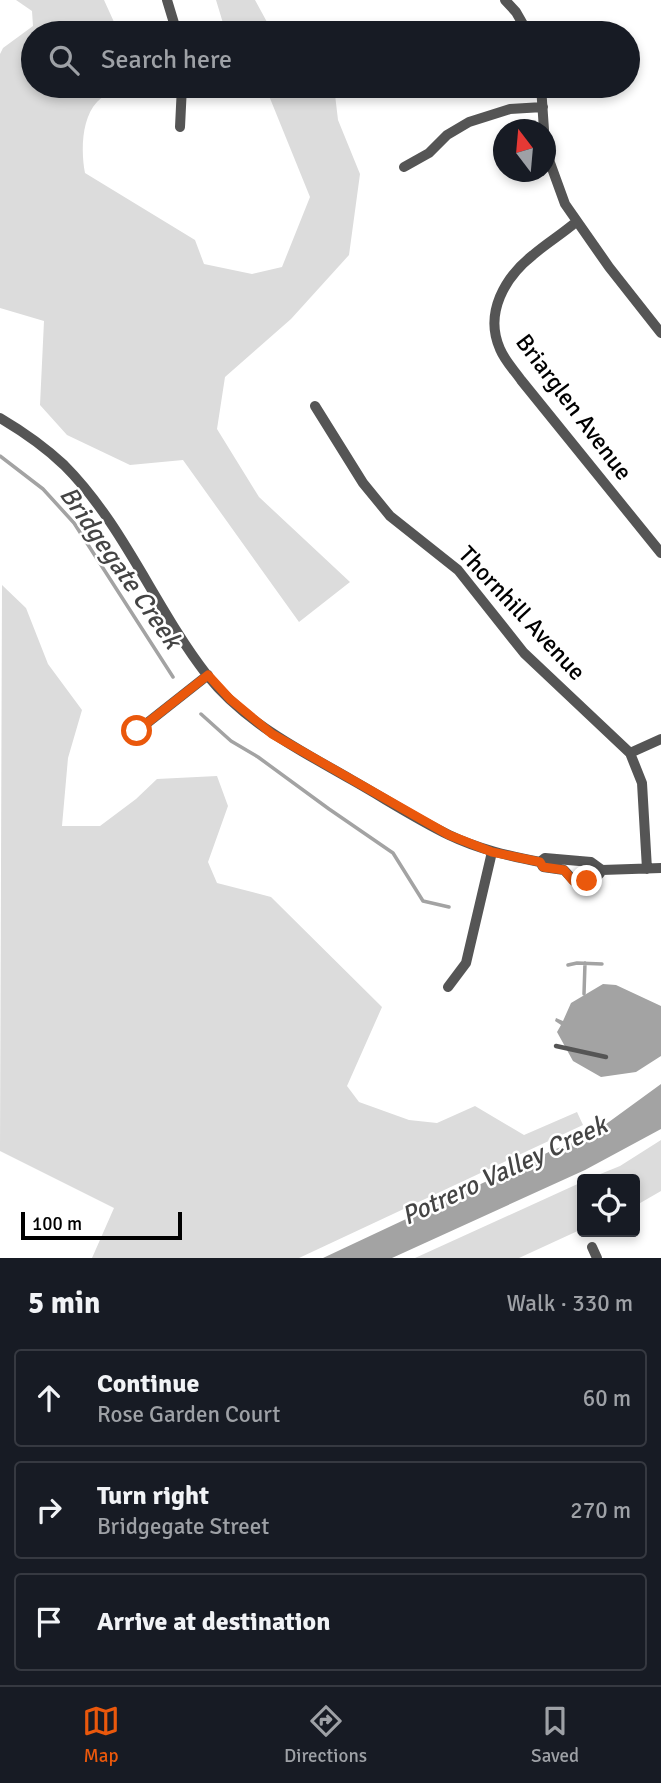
<!DOCTYPE html>
<html lang="en">
<head>
<meta charset="utf-8">
<style>
  :root { --surface:#171b24; --page:#242831; --text:#f1f3f6; --muted:#9ea1a6; --line:#363941; --accent:#ea580c }
  body { margin:0; font-family:Signika,sans-serif; background:var(--page); color:var(--text) }
  .controls { position:absolute; right:21px; bottom:21px; display:grid; overflow:hidden; border-radius:7px; box-shadow:0 4px 10px #0003 }
  .controls button { width:63px; height:63px; display:grid; place-items:center; padding:0; border:0; border-bottom:2px solid var(--line); background:var(--surface); color:var(--text); font:35px sans-serif }
  .compass { position:absolute; left:493px; top:119px; width:63px; height:63px; border-radius:50%; background:var(--surface); box-shadow:0 4px 10px #0003; rotate:344deg }
  .scale { position:absolute; left:21px; bottom:18px; width:161px; box-sizing:border-box; padding-left:7px; border:4px solid #000; border-top:0; font-size:19px; line-height:24px; white-space:nowrap; color:#000; -webkit-text-stroke:5px #fff; paint-order:stroke }
  .stop { position:absolute; width:21px; height:21px; margin:-16px; border:5px solid #ea580c; border-radius:50%; background:#fff }
  .stop.end { background:#ea580c; border-color:#fff; box-shadow:0 2px 7px #0008 }
  .list { margin:0; padding:0; list-style:none }
  h2 { display:flex; justify-content:space-between; align-items:center; height:91px; margin:0; padding:0 28px; font-size:30px }
  h2 small { font-size:23px; font-weight:400; color:var(--muted) }
  .list li { display:grid; grid-template-columns:46px 1fr auto; gap:21px; align-items:center; box-sizing:border-box; height:98px; margin:0 14px 14px; padding:0 14px; border:2px solid var(--line); border-radius:7px }
  .list b { display:block; font-size:26px; white-space:nowrap }
  .list p { margin:0; font-size:23px; white-space:nowrap; color:var(--muted) }
  .list em { font-size:23px; font-style:normal; color:var(--muted) }
  .icon { flex:none; width:38px; height:38px; fill:none; stroke:currentColor; stroke-width:2; stroke-linecap:round; stroke-linejoin:round }
  .map { position:relative; flex:none; width:661px; height:1258px; overflow:hidden }
  .search { position:absolute; background:var(--surface); box-shadow:0 4px 10px #0003; left:21px; right:21px; top:21px; height:77px; display:flex; align-items:center; gap:18px; box-sizing:border-box; padding:0 24px; border-radius:38px; color:var(--muted); font-size:26px }
  .sheet { height:427px; background:var(--surface) }
  nav { display:flex; justify-content:space-around; align-items:center; box-sizing:border-box; height:98px; border-top:2px solid var(--line); background:var(--surface); font-size:19px; color:var(--muted) }
  nav a { display:grid; justify-items:center; gap:4px }
  nav .on { color:var(--accent) }
  .map>svg:first-child { display:block }
</style>
</head>
<body>
<div class="map">
<svg width="661" height="1258" viewBox="0 0 661 1258">
  <rect width="100%" height="100%" fill="#fff"/>
  <path fill="#dcdcdc" d="M 16,0 L 104,0 L 119,33 L 33,33 L 33,86 L 111,86 C 107,95 103,96 97,102 C 81,119 81,153 85,173 L 195,240 L 204,264 L 252,274 L 282,267 L 310,197 L 265,86 L 334,86 L 338,120 L 360,174 L 349,255 L 291,319 L 225,377 L 217,429 L 259,497 L 350,582 L 299,622 L 183,460 L 130,465 L 67,435 L 40,405 L 44,321 L 0,308 L 0,54 L 3,48 L 33,26 L 32,11 Z
    M 216,0 L 255,0 L 273,33 L 226,33 Z
    M 2,585 L 26,608 L 48,664 L 82,710 L 68,758 L 62,826 L 100,826 L 136,799 L 157,779 L 217,776 L 228,806 L 208,862 L 217,883 L 271,897 L 382,1007 L 347,1086 L 359,1102 L 409,1120 L 437,1123 L 475,1106 L 524,1135 L 577,1112 L 583,1125 L 299,1258 L 92,1258 L 114,1208 L 0,1151 Z
    M 661,1140 L 661,1191 L 635,1206 L 635,1179 L 588,1179 L 620,1166 Z
    M 582,1182 L 582,1229 L 519,1258 L 415,1258 Z"/>
  <path fill="#a3a3a3" d="M 603,984 L 616,985 L 661,1006 L 661,1056 L 636,1072 L 601,1077 L 573,1061 L 557,1032 L 561,1025 L 555,1021 L 556,1018 L 563,1021 L 571,1003 Z
    M 661,1084 L 661,1129 L 585,1170 L 392,1258 L 323,1258 L 551,1151 L 591,1135 Z"/>
  <g fill="none" stroke-linecap="round" stroke-linejoin="round">
    <path stroke="#a3a3a3" stroke-width="3.5" d="M 0,456 L 43,489 L 74,523 L 173,677
      M 201,714 L 231,741 L 258,757 L 329,809 L 393,853 L 423,901 L 449,907
      M 568,965 L 577,963 L 602,964
      M 584,994 L 585,963"/>
    <path stroke="#555" stroke-width="4.5" d="M 556,1046 L 606,1057"/>
    <path stroke="#555" stroke-width="10" d="M 167,0 L 177,33
      M 505,0 L 516,12 L 528,33
      M 541,86 L 544,130
      M 180,127 L 182,86
      M 546,142 L 549,160 L 565,204 L 609,267 L 661,333
      M 404,167 L 429,153 L 447,135 L 469,122 L 510,109 L 543,107
      M 576,222 C 562,234 547,243 533,255 C 505,277 484,313 500,349 C 505,361 514,370 521,380 L 661,553
      M 315,406 L 363,483 L 390,516 L 458,570 L 524,653 L 630,753 L 642,783 L 647,869
      M 0,418 C 22,431 45,447 64,465 C 124,525 155,608 207,675 C 245,723 300,750 352,780 C 384,798 416,819 449,835 C 478,849 509,856 540,862 L 543,867 L 564,870 L 574,881 C 584,883 596,881 602,870 L 661,868
      M 137,731 L 208,675
      M 630,753 L 661,739
      M 540,862 L 545,858 L 591,862 L 602,870
      M 448,987 L 466,963 L 492,852
      M 592,1247 L 597,1258"/>
  </g>
  <g fill="none" stroke-linecap="round" stroke-linejoin="round">
    <path stroke="#ea580c" stroke-width="9" d="M 137,731 L 208,675 L 230,699 L 272,734 L 449,835 L 492,852 L 540,862 L 543,867 L 564,870 L 573,881 L 587,881"/>
  </g>
  <g text-anchor="middle" stroke-width="5" stroke-linejoin="round" paint-order="stroke">
    <g font-size="24" fill="#000" stroke="#fff">
      <text transform="translate(574 407) rotate(53)" y="8">Briarglen Avenue</text>
      <text transform="translate(522 613) rotate(47)" y="8">Thornhill Avenue</text>
    </g>
    <g font-size="26" font-style="italic" fill="#444" stroke="#fff">
      <text transform="translate(121 567) rotate(55)" y="9">Bridgegate Creek</text>
      <text transform="translate(504 1170) rotate(-25)" y="9">Potrero Valley Creek</text>
    </g>
  </g>
</svg>
<div class="controls">
<button><svg class="icon" aria-label="locate" viewBox="0 0 24 24"><circle cx="12" cy="12" r="6"/><path d="M12 2v4M12 18v4M2 12h4M18 12h4"/></svg></button>
</div>
<svg class="compass" viewBox="-18 -18 36 36"><path d="M0-13l5 13h-10z" fill="#e53935"/><path d="M0 13l5-13h-10z" fill="#9ea1a6"/></svg>
<div class="scale">100 m</div>
<div class="stop" style="left:137px;top:731px"></div>
<div class="stop end" style="left:587px;top:881px"></div>
<div class="search"><svg class="icon" aria-label="search" viewBox="0 0 24 24"><circle cx="10" cy="10" r="6"/><path d="M15 15l6 6"/></svg>Search here</div>
</div>
<section class="sheet">
<h2>5 min<small>Walk · 330 m</small></h2>
<ul class="list">
<li><svg class="icon" aria-label="ahead" viewBox="0 0 24 24"><path d="M12 20V5M6 11l6-6 6 6"/></svg><div><b>Continue</b><p>Rose Garden Court</p></div><em>60 m</em></li>
<li><svg class="icon" aria-label="right" viewBox="0 0 24 24"><path d="M7 20v-9h11M14 6l5 5-5 5"/></svg><div><b>Turn right</b><p>Bridgegate Street</p></div><em>270 m</em></li>
<li><svg class="icon" aria-label="arrive" viewBox="0 0 24 24"><path d="M6 21V4h12l-3 4 3 4H6"/></svg><div><b>Arrive at destination</b></div></li>
</ul>
</section>
<nav>
<a class="on"><svg class="icon" aria-label="map" viewBox="0 0 24 24"><path d="M3 6l6-2 6 2 6-2v14l-6 2-6-2-6 2zM9 4v14M15 6v14"/></svg>Map</a>
<a><svg class="icon" aria-label="directions" viewBox="0 0 24 24"><path d="M12 3l9 9-9 9-9-9zM9 14v-3h6M13 9l2 2-2 2"/></svg>Directions</a>
<a><svg class="icon" aria-label="saved" viewBox="0 0 24 24"><path d="M7 4h10v16l-5-4-5 4z"/></svg>Saved</a>
</nav>
</body>
</html>
